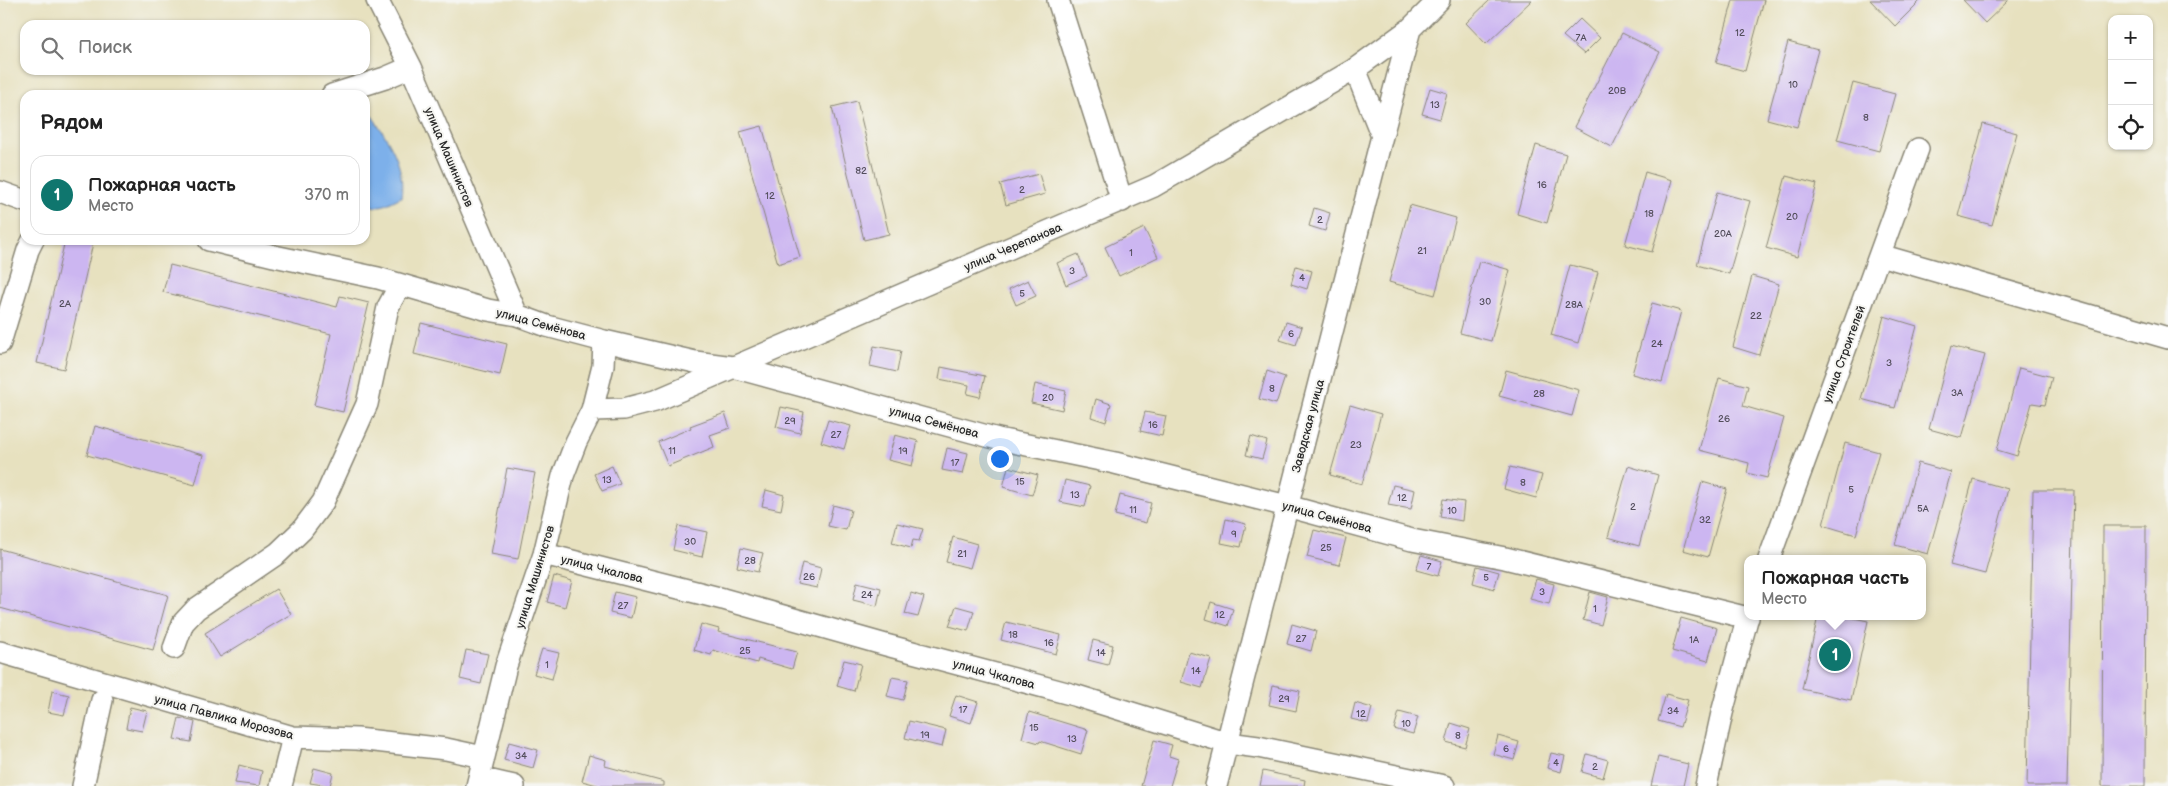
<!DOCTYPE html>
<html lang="ru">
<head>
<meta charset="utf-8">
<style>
  :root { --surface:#fff; --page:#f2f2f2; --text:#222; --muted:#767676; --line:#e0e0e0; --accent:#0f766e }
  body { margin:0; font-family:"Balsamiq Sans",sans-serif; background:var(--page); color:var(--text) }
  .controls { position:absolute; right:15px; top:15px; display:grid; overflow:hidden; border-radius:10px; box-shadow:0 1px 4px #0004 }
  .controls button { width:45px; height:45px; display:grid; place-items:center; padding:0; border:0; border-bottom:1px solid var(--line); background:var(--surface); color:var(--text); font:25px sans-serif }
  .you { position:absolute; left:999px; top:458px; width:18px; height:18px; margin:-12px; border:4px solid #fff; border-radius:50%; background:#1a73e8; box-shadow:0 0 0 8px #1a73e833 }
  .badge { display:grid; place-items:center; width:32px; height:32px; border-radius:50%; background:var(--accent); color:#fff; font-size:16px; font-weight:700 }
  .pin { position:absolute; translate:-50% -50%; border:2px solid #fff; box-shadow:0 1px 5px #0006 }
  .popup { position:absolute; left:1744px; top:555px; width:182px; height:65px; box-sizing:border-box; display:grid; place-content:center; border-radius:10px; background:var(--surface); filter:drop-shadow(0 1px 4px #0005); font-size:16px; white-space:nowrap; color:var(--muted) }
  .popup b { font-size:19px; color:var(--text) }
  .popup::after { content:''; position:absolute; left:50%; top:100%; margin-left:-10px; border:10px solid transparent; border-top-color:var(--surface) }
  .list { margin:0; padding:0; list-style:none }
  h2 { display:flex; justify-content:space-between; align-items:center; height:65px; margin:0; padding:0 20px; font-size:21px }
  h2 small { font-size:16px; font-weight:400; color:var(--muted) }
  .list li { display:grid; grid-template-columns:32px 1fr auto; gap:15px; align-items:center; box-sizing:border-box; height:80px; margin:0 10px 10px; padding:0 10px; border:1px solid var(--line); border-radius:15px }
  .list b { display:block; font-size:19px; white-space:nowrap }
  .list p { margin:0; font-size:16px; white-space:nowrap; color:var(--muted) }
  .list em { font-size:16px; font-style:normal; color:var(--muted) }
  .icon { flex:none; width:28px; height:28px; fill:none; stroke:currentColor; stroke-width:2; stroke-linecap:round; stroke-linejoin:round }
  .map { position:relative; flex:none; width:2168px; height:786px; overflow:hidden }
  .search { position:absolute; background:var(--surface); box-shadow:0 1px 4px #0004; left:20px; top:20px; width:350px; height:55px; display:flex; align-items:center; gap:12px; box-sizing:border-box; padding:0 18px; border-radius:15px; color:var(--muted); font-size:19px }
  .panel { position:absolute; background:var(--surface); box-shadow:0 1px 4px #0004; left:20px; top:90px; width:350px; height:155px; border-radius:15px }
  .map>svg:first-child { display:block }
</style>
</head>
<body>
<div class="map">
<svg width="2168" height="786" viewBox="0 0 2168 786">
  <rect width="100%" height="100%" fill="#f6f6f2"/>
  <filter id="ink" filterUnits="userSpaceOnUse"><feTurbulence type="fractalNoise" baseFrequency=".02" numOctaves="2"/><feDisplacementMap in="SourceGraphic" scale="10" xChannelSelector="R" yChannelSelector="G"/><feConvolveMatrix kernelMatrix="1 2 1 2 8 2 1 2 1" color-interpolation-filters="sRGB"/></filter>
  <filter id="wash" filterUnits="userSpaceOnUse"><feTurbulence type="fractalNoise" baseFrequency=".0096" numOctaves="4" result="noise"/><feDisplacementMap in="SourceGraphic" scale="20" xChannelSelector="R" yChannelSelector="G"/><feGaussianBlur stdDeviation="1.12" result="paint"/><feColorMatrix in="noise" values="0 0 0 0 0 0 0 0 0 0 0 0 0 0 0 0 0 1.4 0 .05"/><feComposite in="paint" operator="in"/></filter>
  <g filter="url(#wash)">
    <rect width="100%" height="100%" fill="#e7e1bf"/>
    <path fill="#7db0ea" stroke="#546e8a" d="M 372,116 C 388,139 406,166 401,197 L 385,205 L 374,207 L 370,204 L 365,205 L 365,117 Z"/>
    <g id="blocks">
      <path fill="#ccb6f1" d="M 1490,0 L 1532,0 L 1486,44 L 1466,23 Z
        M 1733,0 L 1764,0 L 1745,71 L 1716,63 Z
        M 1870,0 L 1921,0 L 1895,26 Z
        M 1963,0 L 2009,0 L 1985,23 Z
        M 1580,19 L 1600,38 L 1584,54 L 1563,36 Z
        M 1622,33 L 1660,52 L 1612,147 L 1574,127 Z
        M 1788,42 L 1818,50 L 1797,127 L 1767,119 Z
        M 1853,83 L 1895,94 L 1879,151 L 1837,140 Z
        M 1430,88 L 1447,93 L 1440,119 L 1422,114 Z
        M 857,101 L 889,234 L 864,240 L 832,107 Z
        M 1983,124 L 2017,133 L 1992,225 L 1958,216 Z
        M 762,126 L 800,257 L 778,264 L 740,132 Z
        M 1536,145 L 1566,154 L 1547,223 L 1517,214 Z
        M 1645,172 L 1672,180 L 1652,252 L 1625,245 Z
        M 1039,174 L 1045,194 L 1006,205 L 1000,184 Z
        M 1786,176 L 1817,184 L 1797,257 L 1766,248 Z
        M 1717,192 L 1750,201 L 1729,274 L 1697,265 Z
        M 1410,205 L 1456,218 L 1435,295 L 1389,282 Z
        M 1314,208 L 1330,213 L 1325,231 L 1309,226 Z
        M 1144,228 L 1158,257 L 1119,276 L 1105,247 Z
        M 65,240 L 79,240 L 93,243 L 64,369 L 37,363 Z
        M 1078,254 L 1087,276 L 1066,285 L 1057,263 Z
        M 1479,261 L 1510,270 L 1491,341 L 1460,333 Z
        M 170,265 L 337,307 L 340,296 L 369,303 L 343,412 L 314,405 L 331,334 L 163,292 Z
        M 1570,265 L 1598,272 L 1578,343 L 1551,335 Z
        M 1296,266 L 1312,271 L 1307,289 L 1291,284 Z
        M 1752,276 L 1779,284 L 1759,355 L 1733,347 Z
        M 1028,280 L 1036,296 L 1016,305 L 1009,289 Z
        M 1652,303 L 1681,311 L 1662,382 L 1632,374 Z
        M 1884,316 L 1917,326 L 1895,408 L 1861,399 Z
        M 1286,322 L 1302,327 L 1296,345 L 1280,340 Z
        M 421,323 L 507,344 L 500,375 L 414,354 Z
        M 874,346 L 901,351 L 897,372 L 870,366 Z
        M 1951,346 L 1985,355 L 1962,438 L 1929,429 Z
        M 941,367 L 985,376 L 980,397 L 967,394 L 969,385 L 939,379 Z
        M 2019,368 L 2052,377 L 2045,405 L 2032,403 L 2017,456 L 1997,450 Z
        M 1506,370 L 1579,390 L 1572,416 L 1499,396 Z
        M 1267,371 L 1285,377 L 1276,404 L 1259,399 Z
        M 1719,378 L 1748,386 L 1743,406 L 1784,418 L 1767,478 L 1747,473 L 1749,463 L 1699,450 Z
        M 1035,384 L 1066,391 L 1062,410 L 1031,403 Z
        M 1096,399 L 1111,404 L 1106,422 L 1091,417 Z
        M 1350,405 L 1381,414 L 1362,484 L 1330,475 Z
        M 781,407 L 804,412 L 800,433 L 776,427 Z
        M 1145,412 L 1166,416 L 1162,436 L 1140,431 Z
        M 725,413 L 730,428 L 710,435 L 714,447 L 668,466 L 658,442 L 691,428 L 690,426 Z
        M 828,420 L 851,426 L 844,449 L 821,442 Z
        M 95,426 L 203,455 L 195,485 L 87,455 Z
        M 895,435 L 918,441 L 912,466 L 888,460 Z
        M 1251,436 L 1267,441 L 1262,459 L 1246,455 Z
        M 1845,443 L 1879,452 L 1856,535 L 1823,525 Z
        M 947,448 L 968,453 L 963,474 L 942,470 Z
        M 1918,463 L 1951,472 L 1928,554 L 1895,545 Z
        M 612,466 L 620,484 L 602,491 L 594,474 Z
        M 1628,466 L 1658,475 L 1639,546 L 1608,537 Z
        M 1008,467 L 1038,475 L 1032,495 L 1003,487 Z
        M 1510,467 L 1542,475 L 1536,498 L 1504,489 Z
        M 507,468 L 535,473 L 518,559 L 491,554 Z
        M 1973,479 L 2008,489 L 1985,574 L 1950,565 Z
        M 1065,480 L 1090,486 L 1085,507 L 1060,502 Z
        M 1702,482 L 1727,489 L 1708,557 L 1683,550 Z
        M 1393,485 L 1415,490 L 1411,509 L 1388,505 Z
        M 766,490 L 784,495 L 781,510 L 762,506 Z
        M 2033,490 L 2074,490 L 2067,786 L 2027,786 Z
        M 1120,495 L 1151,503 L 1146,523 L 1115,515 Z
        M 1443,499 L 1464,502 L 1462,521 L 1440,517 Z
        M 833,505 L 851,510 L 846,530 L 828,526 Z
        M 1226,519 L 1246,524 L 1241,547 L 1221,543 Z
        M 897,523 L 923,529 L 919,541 L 913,540 L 911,548 L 892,543 Z
        M 678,526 L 707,532 L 702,557 L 673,550 Z
        M 2103,526 L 2146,526 L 2145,786 L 2102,786 Z
        M 1314,530 L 1346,538 L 1339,565 L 1307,557 Z
        M 953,537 L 977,544 L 970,568 L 946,562 Z
        M 741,548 L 763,553 L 758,572 L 737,567 Z
        M 0,549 L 168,595 L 153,650 L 0,608 Z
        M 1421,555 L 1442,561 L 1438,576 L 1416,570 Z
        M 802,563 L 821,568 L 817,588 L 797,584 Z
        M 1477,566 L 1499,572 L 1494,589 L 1473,583 Z
        M 554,576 L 572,581 L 565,607 L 547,602 Z
        M 1536,579 L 1554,584 L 1549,604 L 1530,599 Z
        M 857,582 L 881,588 L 877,606 L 853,600 Z
        M 276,589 L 291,614 L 220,657 L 205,633 Z
        M 615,592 L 636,597 L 631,618 L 610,613 Z
        M 1590,592 L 1608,597 L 1601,625 L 1583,620 Z
        M 911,593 L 924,597 L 918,617 L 905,614 Z
        M 1211,602 L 1233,609 L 1228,626 L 1206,619 Z
        M 956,606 L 974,611 L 968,631 L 949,626 Z
        M 1818,616 L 1844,616 L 1868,621 L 1851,700 L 1802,689 Z
        M 1681,618 L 1717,628 L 1708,661 L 1672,651 Z
        M 1006,622 L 1061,635 L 1056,654 L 1001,640 Z
        M 701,624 L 719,629 L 718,632 L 797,652 L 792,669 L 758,659 L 757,663 L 713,650 L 711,655 L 694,650 Z
        M 1292,624 L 1316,631 L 1311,651 L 1287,644 Z
        M 1093,640 L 1113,645 L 1108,665 L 1088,660 Z
        M 542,649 L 559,653 L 552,679 L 534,674 Z
        M 466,650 L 488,654 L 481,684 L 460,679 Z
        M 1189,652 L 1211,658 L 1202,688 L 1181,682 Z
        M 844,660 L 861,664 L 854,691 L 837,686 Z
        M 892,677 L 908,680 L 903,700 L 887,696 Z
        M 1273,685 L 1300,691 L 1296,711 L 1269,705 Z
        M 52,691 L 69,695 L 64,715 L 48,712 Z
        M 1666,694 L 1688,700 L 1680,727 L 1658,721 Z
        M 956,695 L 978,702 L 971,723 L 949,716 Z
        M 1355,703 L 1372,708 L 1368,723 L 1351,719 Z
        M 130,707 L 147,711 L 142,731 L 126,728 Z
        M 1029,712 L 1088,730 L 1081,754 L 1040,741 L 1039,743 L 1022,738 Z
        M 1399,712 L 1418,717 L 1413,734 L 1394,729 Z
        M 179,718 L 195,722 L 191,742 L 174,739 Z
        M 909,721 L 946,730 L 942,747 L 905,738 Z
        M 1451,723 L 1470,729 L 1465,747 L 1446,742 Z
        M 1498,736 L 1519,742 L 1514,760 L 1493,754 Z
        M 1154,740 L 1172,745 L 1169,756 L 1178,759 L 1170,786 L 1141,786 Z
        M 509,742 L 538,750 L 533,768 L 504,760 Z
        M 1551,753 L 1565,756 L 1561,772 L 1547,768 Z
        M 1587,754 L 1608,760 L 1603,778 L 1582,772 Z
        M 589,755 L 606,760 L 605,766 L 664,782 L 664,786 L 601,786 L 582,781 Z
        M 1658,757 L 1688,764 L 1683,786 L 1651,786 Z
        M 239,765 L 262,771 L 259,786 L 235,783 Z
        M 314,768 L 333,773 L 330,786 L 310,783 Z
        M 1263,771 L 1305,780 L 1304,786 L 1260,786 Z"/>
    </g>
  </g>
  <g filter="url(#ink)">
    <use href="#blocks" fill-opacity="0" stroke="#898675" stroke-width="1"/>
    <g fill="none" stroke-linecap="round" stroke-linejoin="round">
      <g stroke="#898675" stroke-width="24">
        <path id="minor" d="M 377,0 L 411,67 L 517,315
          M 1058,0 L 1122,201
          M 332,95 L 385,78 L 411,67
          M 1382,136 L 1410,29
          M 0,192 L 25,201
          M 209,240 L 274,256 L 378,278 L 488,310 L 517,315 L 547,326 L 604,341 L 695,362 L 733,367 L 998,439 L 1115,463 L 1287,506 L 1412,540 L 1505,558 L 1748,618
          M 1880,255 L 2168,338
          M 0,343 L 28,250 L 33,240
          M 592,410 L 624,409 L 655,401 L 1154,186 L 1355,69 L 1410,29 L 1439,0
          M 544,554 L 723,599 L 886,645 L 1074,695 L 1228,743 L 1258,747 L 1444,786
          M 1769,559 L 1918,149
          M 174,648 L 183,623 L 196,609 L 278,553 L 302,530 L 323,502 L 367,404 L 388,307 L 400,285
          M 0,652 L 293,737 L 357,739 L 446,749 L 483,757
          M 479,778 L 514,786
          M 83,786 L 102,700
          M 281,786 L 293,737
          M 477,786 L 506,666 L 544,554 L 563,476 L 576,442 L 592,410 L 603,366 L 604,341
          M 1216,786 L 1382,136 L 1355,69
          M 1706,786 L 1722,713 L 1748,616"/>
      </g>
      <use href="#minor" stroke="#fff" stroke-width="21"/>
    </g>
  </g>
  <g text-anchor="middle" stroke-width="4" stroke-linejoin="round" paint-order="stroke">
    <g font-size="10" fill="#534e5c">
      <text x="1740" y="36">12</text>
      <text x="1581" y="41">7А</text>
      <text x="1793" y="88">10</text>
      <text x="1617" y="94">20В</text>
      <text x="1435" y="108">13</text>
      <text x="1866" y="121">8</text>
      <text x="861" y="174">82</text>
      <text x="1542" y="188">16</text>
      <text x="1022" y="193">2</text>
      <text x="770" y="199">12</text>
      <text x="1649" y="217">18</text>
      <text x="1792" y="220">20</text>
      <text x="1320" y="223">2</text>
      <text x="1723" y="237">20А</text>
      <text x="1422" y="254">21</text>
      <text x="1131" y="256">1</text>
      <text x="1072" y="274">3</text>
      <text x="1302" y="281">4</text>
      <text x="1022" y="297">5</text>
      <text x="1485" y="305">30</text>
      <text x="65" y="307">2А</text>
      <text x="1574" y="308">28А</text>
      <text x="1756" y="319">22</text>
      <text x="1291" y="337">6</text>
      <text x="1657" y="347">24</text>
      <text x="1889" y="366">3</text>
      <text x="1272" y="392">8</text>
      <text x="1957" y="396">3А</text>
      <text x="1539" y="397">28</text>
      <text x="1048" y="401">20</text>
      <text x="1724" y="422">26</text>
      <text x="790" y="424">29</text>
      <text x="1153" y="428">16</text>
      <text x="836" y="438">27</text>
      <text x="1356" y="448">23</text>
      <text x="672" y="454">11</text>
      <text x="903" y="454">19</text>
      <text x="955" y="466">17</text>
      <text x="607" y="483">13</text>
      <text x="1020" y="485">15</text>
      <text x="1523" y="486">8</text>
      <text x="1851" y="493">5</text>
      <text x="1075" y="498">13</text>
      <text x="1402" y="501">12</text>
      <text x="1633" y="510">2</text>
      <text x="1923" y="512">5А</text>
      <text x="1133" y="513">11</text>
      <text x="1452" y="514">10</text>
      <text x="1705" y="523">32</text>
      <text x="1234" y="537">9</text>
      <text x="690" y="545">30</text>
      <text x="1326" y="551">25</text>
      <text x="962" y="557">21</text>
      <text x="750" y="564">28</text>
      <text x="1429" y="570">7</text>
      <text x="809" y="580">26</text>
      <text x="1486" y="581">5</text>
      <text x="1542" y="595">3</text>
      <text x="867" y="598">24</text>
      <text x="623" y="609">27</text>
      <text x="1595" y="612">1</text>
      <text x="1220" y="618">12</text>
      <text x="1013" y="638">18</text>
      <text x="1301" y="642">27</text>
      <text x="1694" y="643">1А</text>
      <text x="1049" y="646">16</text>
      <text x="745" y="654">25</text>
      <text x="1101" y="656">14</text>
      <text x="547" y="668">1</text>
      <text x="1196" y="674">14</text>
      <text x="1284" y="702">29</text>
      <text x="963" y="713">17</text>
      <text x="1673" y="714">34</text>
      <text x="1361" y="717">12</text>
      <text x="1406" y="727">10</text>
      <text x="1034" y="731">15</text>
      <text x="925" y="738">19</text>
      <text x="1458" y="739">8</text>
      <text x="1072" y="742">13</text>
      <text x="1506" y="752">6</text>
      <text x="521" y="759">34</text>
      <text x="1556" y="766">4</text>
      <text x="1595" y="770">2</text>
    </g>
    <g font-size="12" fill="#2b2b2b" stroke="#f6f6f2">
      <text transform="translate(449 157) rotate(67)" y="4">улица Машинистов</text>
      <text transform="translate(1013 247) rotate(-23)" y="4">улица Черепанова</text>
      <text transform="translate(541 324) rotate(15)" y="4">улица Семёнова</text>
      <text transform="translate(1844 354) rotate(-70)" y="4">улица Строителей</text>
      <text transform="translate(934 422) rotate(15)" y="4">улица Семёнова</text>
      <text transform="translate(1308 426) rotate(-75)" y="4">Заводская улица</text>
      <text transform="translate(1327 517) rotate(15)" y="4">улица Семёнова</text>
      <text transform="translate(602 569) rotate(14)" y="4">улица Чкалова</text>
      <text transform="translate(535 577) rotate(-73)" y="4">улица Машинистов</text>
      <text transform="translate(994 674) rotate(15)" y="4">улица Чкалова</text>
      <text transform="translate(224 717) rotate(15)" y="4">улица Павлика Морозова</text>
    </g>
  </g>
</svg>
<div class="controls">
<button>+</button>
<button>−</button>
<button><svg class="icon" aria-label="locate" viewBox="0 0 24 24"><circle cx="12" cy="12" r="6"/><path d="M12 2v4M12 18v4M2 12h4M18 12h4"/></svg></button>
</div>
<div class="you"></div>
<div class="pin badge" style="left:1835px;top:655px">1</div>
<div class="popup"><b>Пожарная часть</b>Место</div>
<div class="search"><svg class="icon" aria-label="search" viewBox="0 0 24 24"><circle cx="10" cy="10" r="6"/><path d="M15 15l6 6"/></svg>Поиск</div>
<section class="panel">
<h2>Рядом<small></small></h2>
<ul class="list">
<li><span class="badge">1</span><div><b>Пожарная часть</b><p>Место</p></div><em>370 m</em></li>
</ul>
</section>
</div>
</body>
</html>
